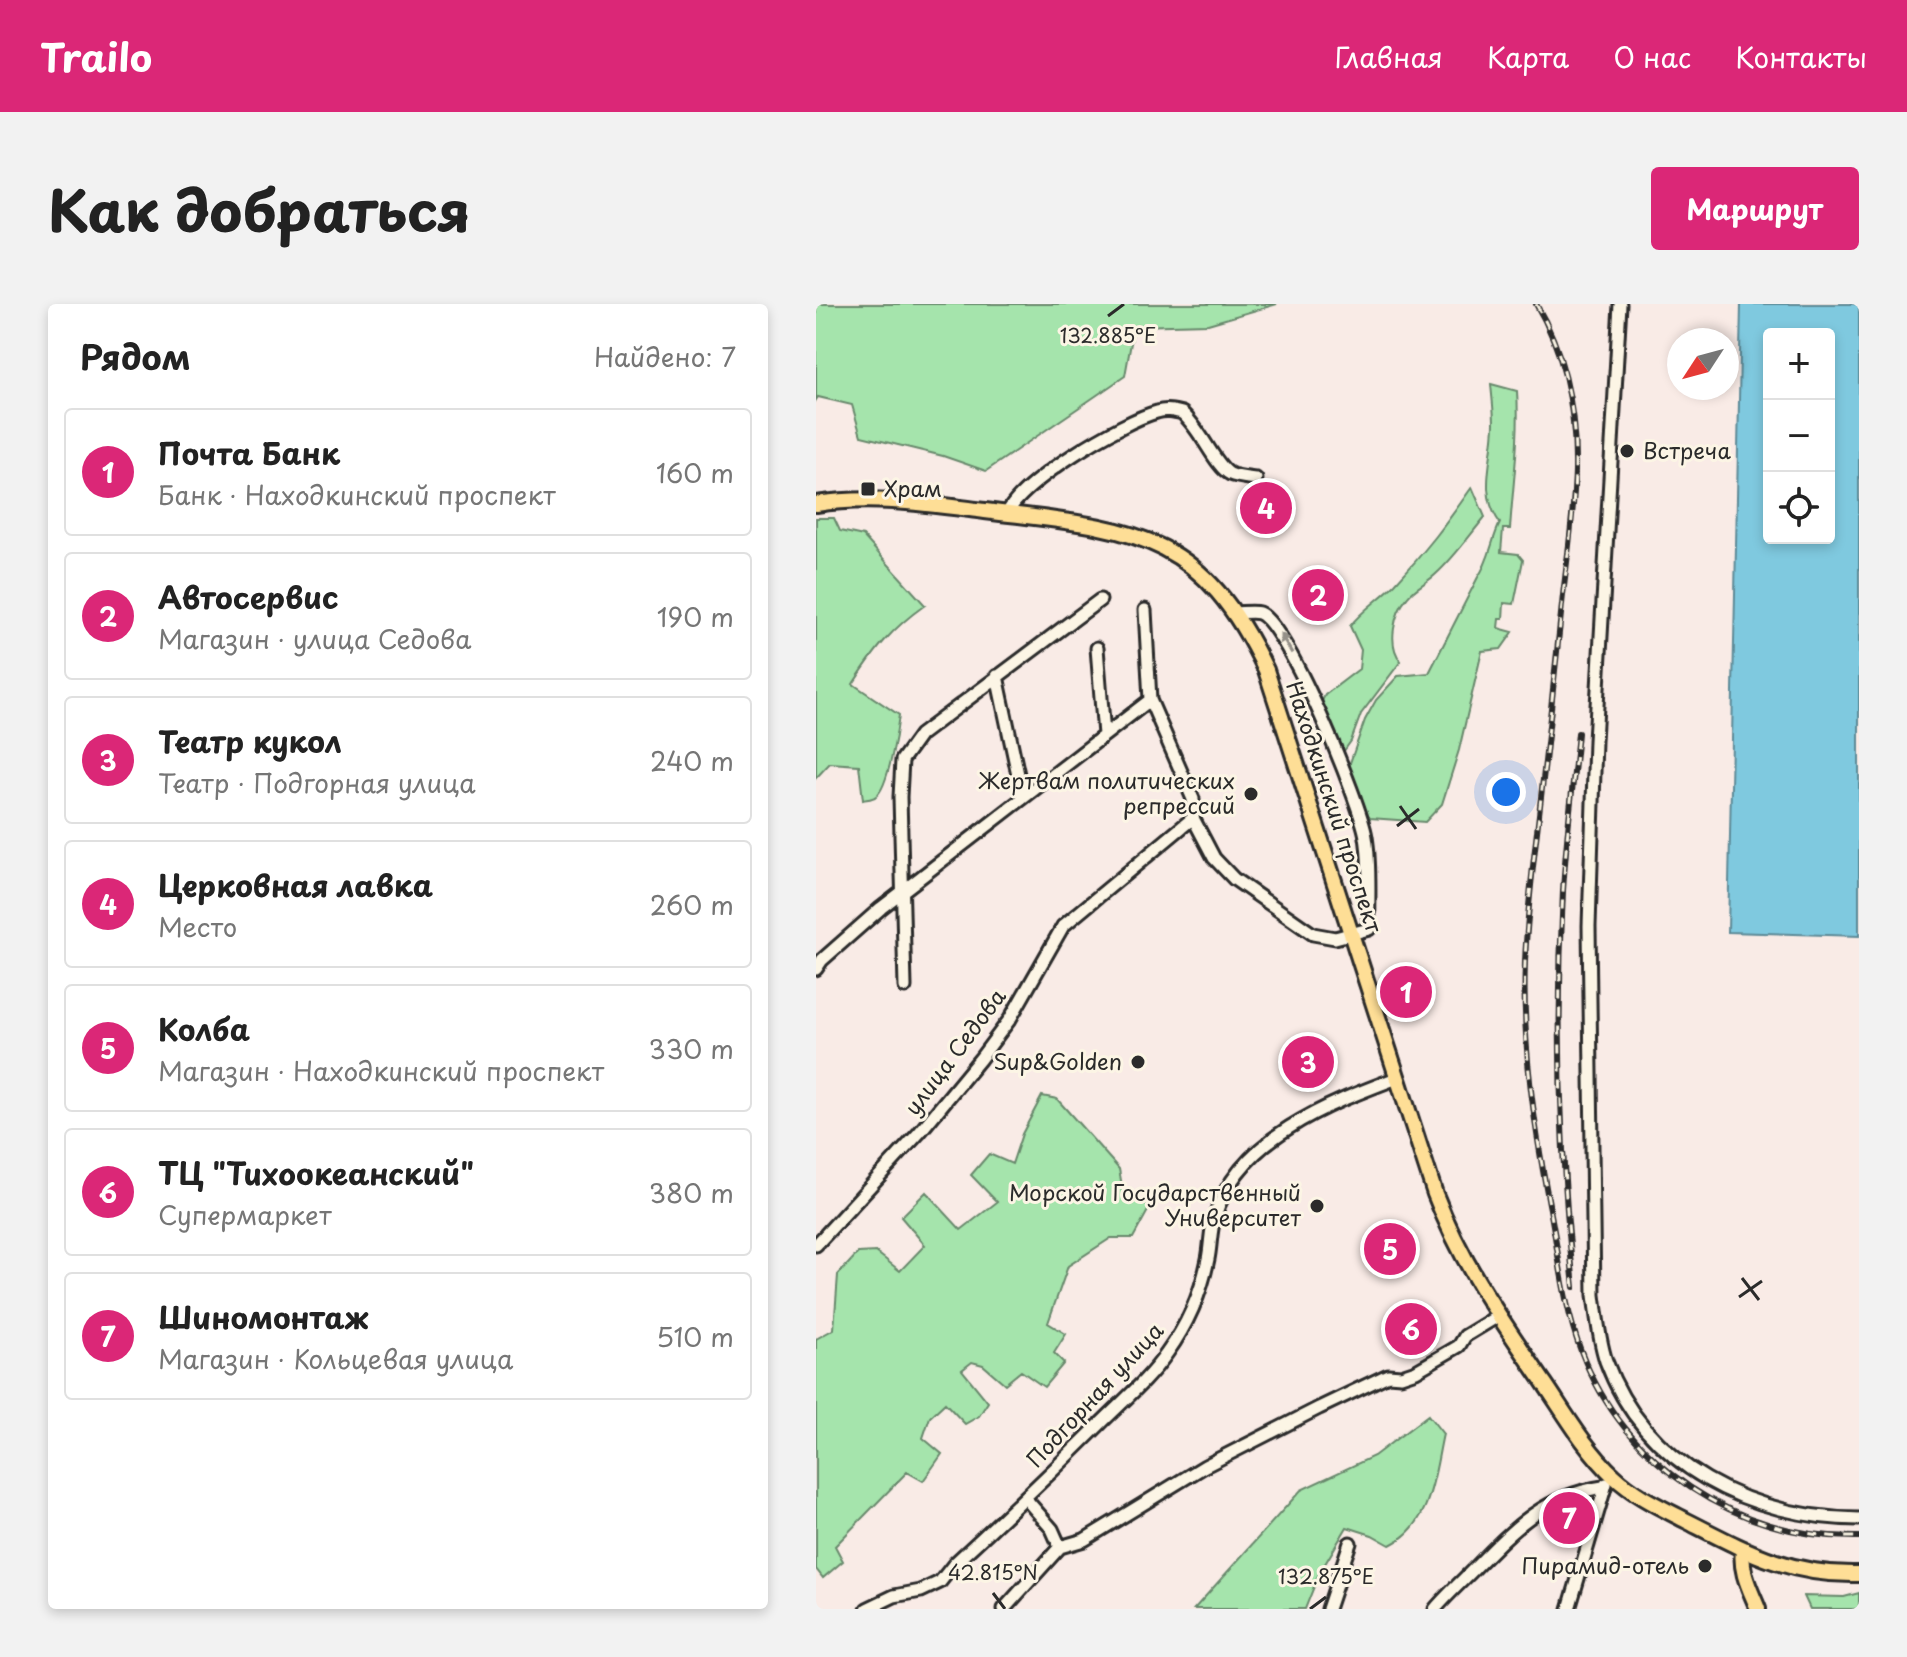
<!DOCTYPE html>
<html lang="ru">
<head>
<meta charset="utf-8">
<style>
  :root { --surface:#fff; --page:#f2f2f2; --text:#222; --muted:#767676; --line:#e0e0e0; --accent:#db2777 }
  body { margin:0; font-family:"Playpen Sans",sans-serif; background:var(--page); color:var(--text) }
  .controls { position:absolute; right:24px; top:24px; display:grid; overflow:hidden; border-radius:8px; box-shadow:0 4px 12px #0003 }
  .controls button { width:72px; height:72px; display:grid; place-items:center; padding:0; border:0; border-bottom:2px solid var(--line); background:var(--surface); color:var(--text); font:40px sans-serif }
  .compass { position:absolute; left:851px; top:24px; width:72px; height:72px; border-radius:50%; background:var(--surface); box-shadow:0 4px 12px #0003; rotate:234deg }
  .you { position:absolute; left:690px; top:488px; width:28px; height:28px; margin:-20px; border:6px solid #fff; border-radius:50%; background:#1a73e8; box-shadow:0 0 0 12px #1a73e833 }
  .badge { display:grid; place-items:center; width:52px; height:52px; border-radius:50%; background:var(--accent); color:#fff; font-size:26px; font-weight:700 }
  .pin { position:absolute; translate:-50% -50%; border:4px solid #fff; box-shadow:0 2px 8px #0006 }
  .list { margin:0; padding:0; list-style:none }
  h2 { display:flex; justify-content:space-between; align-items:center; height:104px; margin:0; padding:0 32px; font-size:34px }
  h2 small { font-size:26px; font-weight:400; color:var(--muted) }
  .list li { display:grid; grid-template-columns:52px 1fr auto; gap:24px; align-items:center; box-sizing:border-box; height:128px; margin:0 16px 16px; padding:0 16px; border:2px solid var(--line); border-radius:8px }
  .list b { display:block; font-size:30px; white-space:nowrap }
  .list p { margin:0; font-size:26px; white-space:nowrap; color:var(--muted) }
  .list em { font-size:26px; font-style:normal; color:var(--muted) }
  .icon { flex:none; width:44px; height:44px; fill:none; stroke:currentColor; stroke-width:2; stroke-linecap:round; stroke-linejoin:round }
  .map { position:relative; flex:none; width:1043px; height:1305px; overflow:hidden; border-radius:8px }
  header { display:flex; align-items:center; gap:48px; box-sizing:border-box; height:112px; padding:0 40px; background:var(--accent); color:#fff }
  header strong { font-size:38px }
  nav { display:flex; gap:44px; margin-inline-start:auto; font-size:28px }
  .intro { display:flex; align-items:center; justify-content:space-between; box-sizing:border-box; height:192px; padding:0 48px }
  h1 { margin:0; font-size:56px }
  .button { padding:20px 36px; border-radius:8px; background:var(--accent); color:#fff; font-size:28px; font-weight:700 }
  main { display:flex; gap:48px; padding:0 48px }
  aside { flex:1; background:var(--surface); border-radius:8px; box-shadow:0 4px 12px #0003 }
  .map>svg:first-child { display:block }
</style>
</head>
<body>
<header>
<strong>Trailo</strong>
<nav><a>Главная</a><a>Карта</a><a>О нас</a><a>Контакты</a></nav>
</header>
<div class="intro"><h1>Как добраться</h1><a class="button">Маршрут</a></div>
<main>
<aside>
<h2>Рядом<small>Найдено: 7</small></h2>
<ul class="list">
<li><span class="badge">1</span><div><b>Почта Банк</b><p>Банк · Находкинский проспект</p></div><em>160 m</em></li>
<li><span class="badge">2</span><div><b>Автосервис</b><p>Магазин · улица Седова</p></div><em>190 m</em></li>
<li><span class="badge">3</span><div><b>Театр кукол</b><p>Театр · Подгорная улица</p></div><em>240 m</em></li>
<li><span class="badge">4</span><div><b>Церковная лавка</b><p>Место</p></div><em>260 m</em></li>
<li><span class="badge">5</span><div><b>Колба</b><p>Магазин · Находкинский проспект</p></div><em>330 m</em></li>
<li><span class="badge">6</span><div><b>ТЦ &quot;Тихоокеанский&quot;</b><p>Супермаркет</p></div><em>380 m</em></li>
<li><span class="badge">7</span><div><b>Шиномонтаж</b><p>Магазин · Кольцевая улица</p></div><em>510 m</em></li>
</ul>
</aside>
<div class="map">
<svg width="1043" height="1305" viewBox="0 0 1043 1305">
  <rect width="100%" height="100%" fill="#f9ebe6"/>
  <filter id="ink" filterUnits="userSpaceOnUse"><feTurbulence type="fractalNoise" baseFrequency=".0125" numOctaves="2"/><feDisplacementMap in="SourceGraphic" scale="16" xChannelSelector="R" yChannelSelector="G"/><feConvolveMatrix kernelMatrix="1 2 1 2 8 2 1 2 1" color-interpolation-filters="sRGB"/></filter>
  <g filter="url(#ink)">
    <path fill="#a5e4ac" stroke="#68886c" stroke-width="2" d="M 0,0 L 461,0 L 392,20 L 318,22 L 309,72 L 170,167 L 127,152 L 45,132 L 36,101 L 2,93 L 0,96 Z
      M 675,80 L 701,87 C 704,133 697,179 694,225 L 687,225 L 685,248 L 702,250 L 707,256 L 698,300 L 688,299 L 687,315 L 683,315 L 682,324 L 697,328 L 685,345 L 666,347 L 643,446 L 626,500 L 609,518 L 554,514 L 546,506 L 533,469 L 534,459 L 549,416 L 560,396 L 582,372 L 613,369 L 662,273 C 674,256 675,237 684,219 C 661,187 678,154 678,119 C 678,106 676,93 675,80 Z
      M 656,183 L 669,213 C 653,232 638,254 620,270 C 611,279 599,283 591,294 C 578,309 571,341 585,357 L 545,410 L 535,437 L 525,451 L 505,399 L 509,391 L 543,365 L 545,346 L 534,322 C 546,306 564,295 579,280 C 610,247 630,220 656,183 Z
      M 0,214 L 18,214 L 24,227 L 47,232 L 109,301 C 74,326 60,345 37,380 L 83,411 C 81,428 72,484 60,492 C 57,495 51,495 47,496 L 43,461 L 14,459 L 0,474 Z
      M 226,792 L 241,795 L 303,865 L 307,888 L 334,903 L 317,934 L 295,934 L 252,962 L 232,1019 L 250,1030 L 238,1049 L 248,1059 L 228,1083 L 205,1067 L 189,1080 L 167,1061 L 156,1058 L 146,1066 L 172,1098 L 163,1112 L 149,1120 L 129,1099 L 114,1113 L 107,1134 L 126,1150 L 107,1177 L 91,1168 L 19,1242 L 27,1257 L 7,1274 L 0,1265 L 0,1035 L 18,1025 L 22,971 L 42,949 L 60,948 L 84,967 L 109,941 L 85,913 L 110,888 L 145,926 L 181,898 L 155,871 L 173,850 L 196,860 L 206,830 Z
      M 612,1111 L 627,1130 C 618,1170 616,1221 574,1241 L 556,1231 L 531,1223 L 503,1270 L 489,1305 L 378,1305 L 485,1186 L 558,1152 Z
      M 1043,1289 L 1043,1305 L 994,1305 L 988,1292 L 1028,1293 Z"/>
    <path fill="#7fc9df" stroke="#5d8a97" stroke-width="2" fill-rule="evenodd" d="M 925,0 L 1043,0 L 1043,632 L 912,628 ZM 953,30 L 1013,30 L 1013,234 L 953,234 Z"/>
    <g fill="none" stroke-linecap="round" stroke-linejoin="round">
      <g stroke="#2b2b2b" stroke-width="17">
        <path id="minor" d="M 804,0 L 779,437 L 773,622 L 778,991 C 781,1014 783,1036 790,1057 C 829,1163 936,1214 1043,1215
          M 191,210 C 205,178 306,117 341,108 C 350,105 358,107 366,109 C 385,125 399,162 414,170 C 421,173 432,174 440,175
          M 329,306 L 334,396 L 377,495 L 377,514 L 398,554 L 418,575 L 497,630 L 519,634 L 553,625 C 552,595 555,563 550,533 C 545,500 471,319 443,309 C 437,307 426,309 419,309
          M 281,344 L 288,431
          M 181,372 L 207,494
          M 0,665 L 6,656 L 65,604 L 334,396
          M 89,683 L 84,493 L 86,456 L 104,431 L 284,296
          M 0,941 L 103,829 L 164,755 L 194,715 L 247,622 L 377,514
          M 209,1194 L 236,1225 L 244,1243
          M 51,1305 L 78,1292 L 105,1287 L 124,1278 L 139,1259 C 188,1214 237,1167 284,1120 C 307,1097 333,1075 351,1049 C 372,1020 385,990 392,955 C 395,941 394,926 399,912 C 423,834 512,800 581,774
          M 188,1305 L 244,1243 L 268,1236 L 389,1162 L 503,1104 L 572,1071 L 585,1072 L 600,1067 L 643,1042 L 649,1032 L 682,1012
          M 512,1305 L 534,1239
          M 619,1305 C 631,1291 645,1278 658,1265 C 698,1224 728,1192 787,1183
          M 753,1305 L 790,1180"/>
      </g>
      <g stroke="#2b2b2b" stroke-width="20">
        <path id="major" d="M 0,200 C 57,191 113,200 169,207 C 311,225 382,222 450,366 L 619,890 C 646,961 686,1017 729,1080 C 750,1111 770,1146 798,1172 C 819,1192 846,1204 871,1217 C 930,1247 974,1272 1043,1270
          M 927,1246 C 924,1268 934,1285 942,1305"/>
      </g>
      <use href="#minor" stroke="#fcf5e5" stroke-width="11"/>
      <use href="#major" stroke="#fede96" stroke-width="14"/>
      <g stroke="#2b2b2b" stroke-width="6">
        <path id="rail" d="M 720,0 C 750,51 760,108 759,166 C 758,208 752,249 747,291 C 740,361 732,432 724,502 C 718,554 711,606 709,658 C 706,741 718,819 733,900 C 743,949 747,1000 765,1047 C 808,1161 921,1235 1043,1233
          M 758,983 C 744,853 740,719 747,587 C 750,535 757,482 762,429"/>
      </g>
      <use href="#rail" stroke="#fcf5e5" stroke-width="3" stroke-dasharray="9" stroke-linecap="butt"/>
    </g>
    <defs><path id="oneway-solid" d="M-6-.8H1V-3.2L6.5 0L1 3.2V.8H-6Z" transform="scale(2)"/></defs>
    <use fill="#949088" href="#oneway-solid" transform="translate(470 339) rotate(-120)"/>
  </g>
  <path fill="none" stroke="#2b2b2b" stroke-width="3" d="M 292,12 L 308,0M 584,502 L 600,525M 581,522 L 603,505M 926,974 L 943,996M 923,993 L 946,977M 177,1289 L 189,1305M 494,1305 L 510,1293"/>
  <g fill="#2b2b2b" stroke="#fcf5e5" stroke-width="3">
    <circle cx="811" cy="147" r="8"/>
    <rect x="44" y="177" width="16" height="16" rx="4"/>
    <circle cx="435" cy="490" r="8"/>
    <circle cx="322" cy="758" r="8"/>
    <circle cx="501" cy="902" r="8"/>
    <circle cx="889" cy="1262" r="8"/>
  </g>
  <g text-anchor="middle" stroke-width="6" stroke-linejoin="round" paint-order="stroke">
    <g font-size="22" fill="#2b2b2b" stroke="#fcf5e5" text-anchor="end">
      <text x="827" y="155" text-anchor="start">Встреча</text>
      <text x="68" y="193" text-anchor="start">Храм</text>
      <text x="419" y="485">Жертвам политических<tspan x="419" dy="25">репрессий</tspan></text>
      <text x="306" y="766">Sup&amp;Golden</text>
      <text x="485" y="897">Морской Государственный<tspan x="485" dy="25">Университет</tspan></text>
      <text x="873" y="1270">Пирамид-отель</text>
    </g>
    <g font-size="22" fill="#2b2b2b" stroke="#fcf5e5">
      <text transform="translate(518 503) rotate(72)" y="8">Находкинский проспект</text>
      <text transform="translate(139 748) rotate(-53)" y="8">улица Седова</text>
      <text transform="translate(279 1091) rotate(-47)" y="8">Подгорная улица</text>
    </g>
  </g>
  <g font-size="20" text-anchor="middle" fill="#2b2b2b" stroke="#fcf5e5" stroke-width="6" stroke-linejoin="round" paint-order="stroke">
    <text x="292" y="39">132.885°E</text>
    <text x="177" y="1276">42.815°N</text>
    <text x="510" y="1280">132.875°E</text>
  </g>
</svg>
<div class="controls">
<button>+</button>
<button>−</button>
<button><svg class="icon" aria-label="locate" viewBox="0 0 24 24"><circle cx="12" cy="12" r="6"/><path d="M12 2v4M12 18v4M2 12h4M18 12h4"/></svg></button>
</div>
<svg class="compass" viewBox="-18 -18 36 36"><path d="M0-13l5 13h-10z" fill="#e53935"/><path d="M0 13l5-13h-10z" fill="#767676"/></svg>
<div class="you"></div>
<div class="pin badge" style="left:590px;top:688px">1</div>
<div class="pin badge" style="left:502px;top:291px">2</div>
<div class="pin badge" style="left:492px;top:758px">3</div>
<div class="pin badge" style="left:450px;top:204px">4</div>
<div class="pin badge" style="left:574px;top:945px">5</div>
<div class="pin badge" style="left:595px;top:1025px">6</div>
<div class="pin badge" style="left:753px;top:1214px">7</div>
</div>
</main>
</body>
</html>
